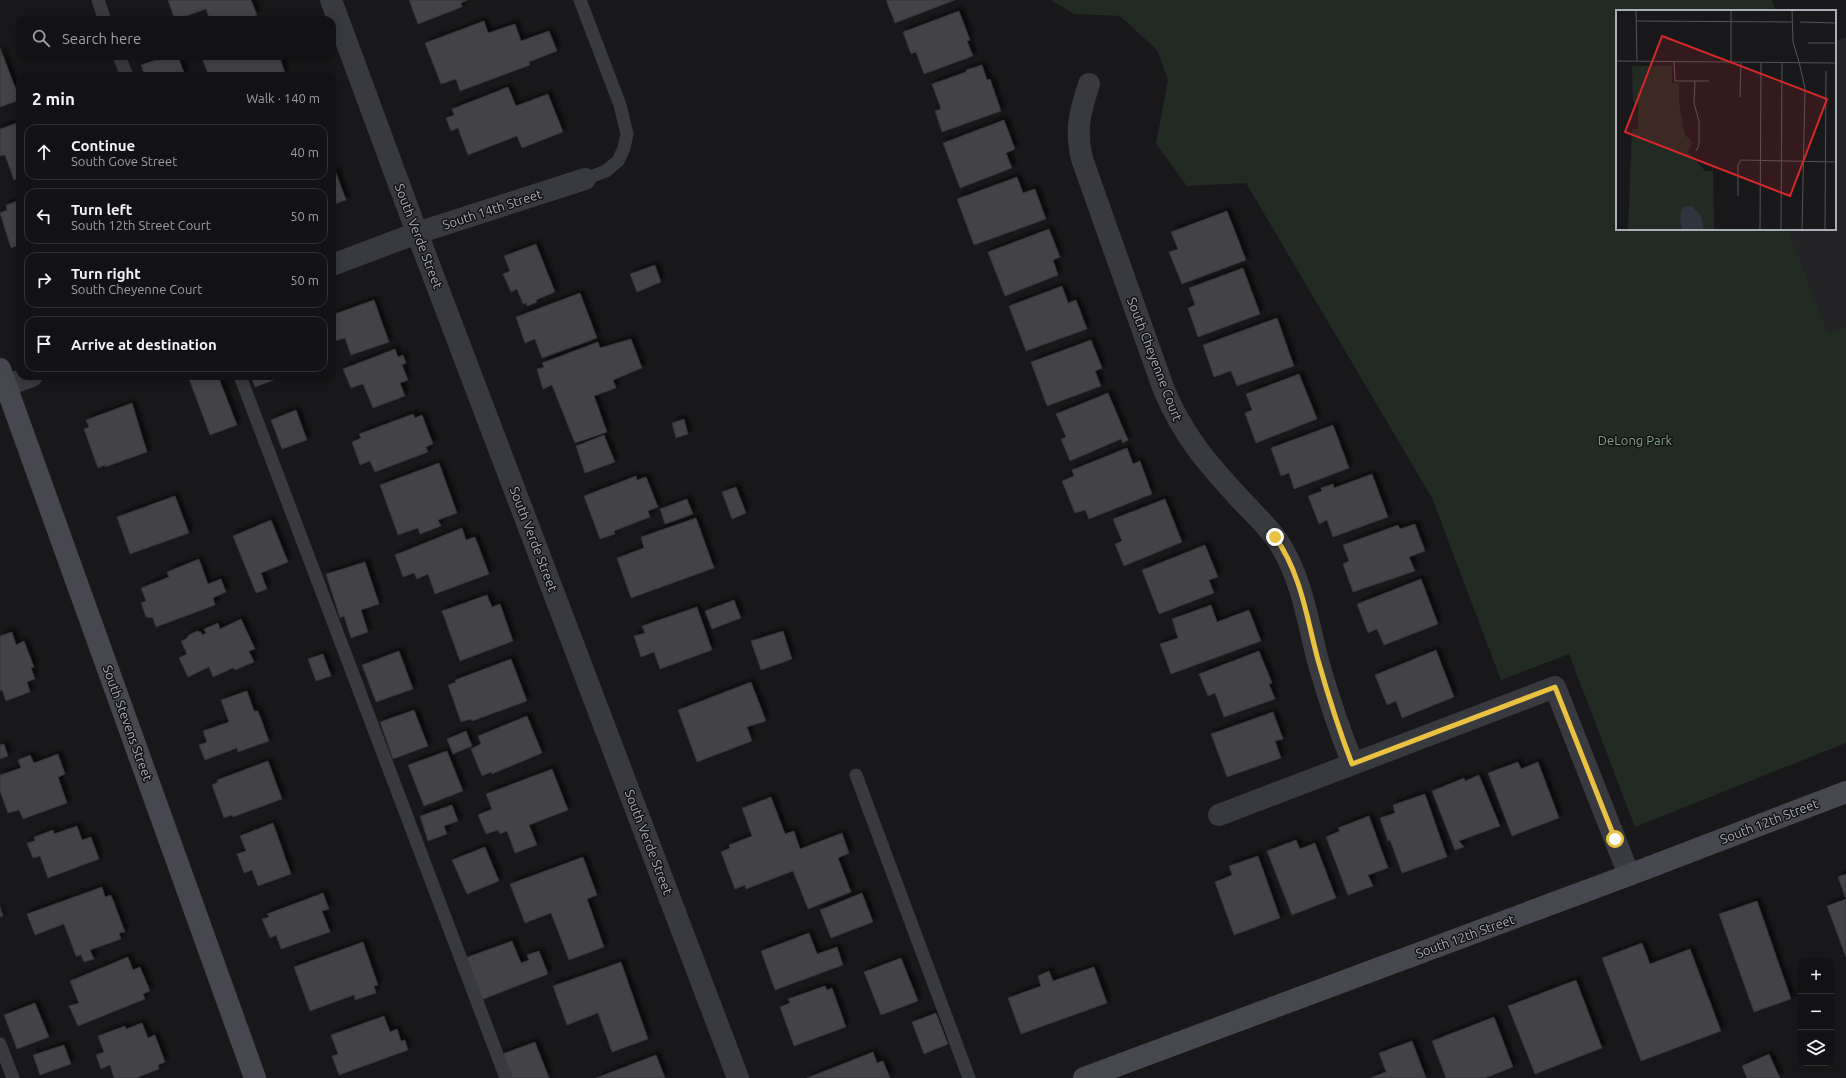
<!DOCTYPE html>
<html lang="en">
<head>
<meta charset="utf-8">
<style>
  :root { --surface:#121214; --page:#1f2022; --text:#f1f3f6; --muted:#9c9ea0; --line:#313234 }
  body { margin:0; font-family:Ubuntu,sans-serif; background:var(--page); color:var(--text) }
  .controls { position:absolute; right:12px; bottom:12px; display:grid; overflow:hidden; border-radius:8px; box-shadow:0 2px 10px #0003 }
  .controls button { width:36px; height:36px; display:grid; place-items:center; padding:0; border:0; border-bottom:1px solid var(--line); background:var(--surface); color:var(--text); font:20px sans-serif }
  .stop { position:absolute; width:12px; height:12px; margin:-9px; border:3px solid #e9c241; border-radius:50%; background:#fff }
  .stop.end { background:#e9c241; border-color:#fff; box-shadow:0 1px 4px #0008 }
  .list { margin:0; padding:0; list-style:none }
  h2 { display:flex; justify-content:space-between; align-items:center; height:52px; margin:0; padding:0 16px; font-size:17px }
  h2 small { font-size:13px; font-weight:400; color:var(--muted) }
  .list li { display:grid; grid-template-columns:26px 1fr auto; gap:12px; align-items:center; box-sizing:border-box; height:56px; margin:0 8px 8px; padding:0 8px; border:1px solid var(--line); border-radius:12px }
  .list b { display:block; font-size:15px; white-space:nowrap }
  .list p { margin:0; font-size:13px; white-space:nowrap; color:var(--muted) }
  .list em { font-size:13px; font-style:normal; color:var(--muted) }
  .icon { flex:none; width:22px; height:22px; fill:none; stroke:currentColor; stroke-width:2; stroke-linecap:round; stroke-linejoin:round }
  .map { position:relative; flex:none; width:1846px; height:1078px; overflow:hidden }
  .search { position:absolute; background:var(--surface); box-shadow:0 2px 10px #0003; left:16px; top:16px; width:320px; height:44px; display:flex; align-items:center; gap:10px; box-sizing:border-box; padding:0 14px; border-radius:12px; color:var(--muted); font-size:15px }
  .panel { position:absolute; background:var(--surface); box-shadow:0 2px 10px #0003; left:16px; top:72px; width:320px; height:308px; border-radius:12px }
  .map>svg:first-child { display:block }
</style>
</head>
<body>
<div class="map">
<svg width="1846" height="1078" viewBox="0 0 1846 1078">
  <defs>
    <filter id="shadow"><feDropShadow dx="3.5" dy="-3.5" stdDeviation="2" flood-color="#0009"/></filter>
  </defs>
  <rect width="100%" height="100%" fill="#18181a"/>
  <path fill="#242427" d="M 1846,37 L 1846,327 L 1828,334 L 1788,229 L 1835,229 L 1835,41 Z"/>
  <path fill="#222a24" d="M 1051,0 L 1772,0 L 1776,11 L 1617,11 L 1617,229 L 1788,229 L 1828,333 L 1846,327 L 1846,743 L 1635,827 L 1569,654 L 1501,680 L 1432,498 L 1246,183 L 1187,186 L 1156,144 L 1168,80 L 1157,50 L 1120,16 L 1074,14 Z"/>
  <path fill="#424347" stroke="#333236" filter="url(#shadow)" d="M 168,0 L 251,0 L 257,15 L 250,18 L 251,20 L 210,20 L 206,9 L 175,20 Z
    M 409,0 L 468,0 L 461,3 L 462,7 L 418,24 Z
    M 886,0 L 955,0 L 895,23 Z
    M 959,11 L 970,40 L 967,41 L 973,56 L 924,74 L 916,52 L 911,54 L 903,32 Z
    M 484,21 L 488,33 L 515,24 L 521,41 L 549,31 L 557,51 L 529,62 L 530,65 L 460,91 L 456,79 L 441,84 L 425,43 Z
    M 0,48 L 20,100 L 0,107 Z
    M 168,56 L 178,56 L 185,76 L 145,76 L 141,65 Z
    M 201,56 L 284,56 L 280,58 L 285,73 L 278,76 L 209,76 Z
    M 982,65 L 987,80 L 990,79 L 1001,111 L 942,132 L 935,111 L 941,109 L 932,84 L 966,72 L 966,70 Z
    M 508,87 L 516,106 L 548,94 L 563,132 L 522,148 L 517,136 L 468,155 L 458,128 L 451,131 L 446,118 L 454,115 L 452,109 Z
    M 1004,120 L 1015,149 L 1006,153 L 1012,168 L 960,188 L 943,143 Z
    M 20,122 L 20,177 L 14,180 L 5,155 L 0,156 L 0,129 Z
    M 335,170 L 346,200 L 332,205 L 332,172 Z
    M 1017,177 L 1023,193 L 1035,189 L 1046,219 L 974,245 L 957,199 Z
    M 20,200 L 20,247 L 19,245 L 11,248 L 0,213 L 7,210 L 6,205 Z
    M 1227,211 L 1246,260 L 1182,284 L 1169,252 L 1178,249 L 1171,232 Z
    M 1049,229 L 1060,257 L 1053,260 L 1058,275 L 1005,296 L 988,252 Z
    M 536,244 L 555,292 L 536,300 L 537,302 L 527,306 L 526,303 L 523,304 L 517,289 L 511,292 L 503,274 L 510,271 L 504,256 Z
    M 655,265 L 661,282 L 637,292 L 630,274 Z
    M 1243,268 L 1260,314 L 1198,337 L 1188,308 L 1195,305 L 1189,288 Z
    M 1062,286 L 1068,303 L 1076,300 L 1087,329 L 1026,351 L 1009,306 Z
    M 580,293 L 597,338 L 542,358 L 535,339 L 525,343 L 516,317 Z
    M 374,300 L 389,342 L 351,355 L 345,338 L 335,341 L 332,333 L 332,315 Z
    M 1277,318 L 1294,366 L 1237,386 L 1231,371 L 1214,377 L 1203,345 Z
    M 631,339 L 642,368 L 613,380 L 616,388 L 594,396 L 607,432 L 575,443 L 552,385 L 543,389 L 537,369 L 544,367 L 542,363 L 598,342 L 600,348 Z
    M 1091,340 L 1102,368 L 1095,371 L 1101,386 L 1047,406 L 1031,362 Z
    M 395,349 L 398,357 L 403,355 L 406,363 L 402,365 L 408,380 L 400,383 L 405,396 L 373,408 L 363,384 L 351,388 L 343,369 Z
    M 1299,374 L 1317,419 L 1256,443 L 1245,413 L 1252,410 L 1246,394 Z
    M 188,376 L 218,376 L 237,425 L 210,435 Z
    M 251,376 L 284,376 L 255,387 Z
    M 1108,393 L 1128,440 L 1123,443 L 1121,439 L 1070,461 L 1061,439 L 1066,437 L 1056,414 Z
    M 132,403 L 147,452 L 105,467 L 105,465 L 98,468 L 84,429 L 89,427 L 86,420 Z
    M 296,410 L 307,440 L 282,449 L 271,420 Z
    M 413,414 L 415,418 L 422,415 L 433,444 L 426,447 L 428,452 L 375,472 L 370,461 L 360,465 L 352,442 L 361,438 L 359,434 Z
    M 684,419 L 688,434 L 676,438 L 672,423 Z
    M 1333,425 L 1349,468 L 1294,489 L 1289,473 L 1281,476 L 1271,448 Z
    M 604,435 L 615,462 L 585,473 L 576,446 Z
    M 1127,448 L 1133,464 L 1140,461 L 1152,494 L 1089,519 L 1085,510 L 1075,513 L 1062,481 L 1074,476 L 1072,470 Z
    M 439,463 L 457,513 L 438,520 L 441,526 L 420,534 L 418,528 L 398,535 L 380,485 Z
    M 1372,474 L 1388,517 L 1333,537 L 1327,520 L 1319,524 L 1308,496 L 1322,491 L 1321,488 L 1333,484 L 1334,488 Z
    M 636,476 L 637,480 L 646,477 L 658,507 L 648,511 L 650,517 L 614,531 L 615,534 L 600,539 L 584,496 Z
    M 736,487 L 746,513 L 732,519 L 722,492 Z
    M 175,496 L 189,533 L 130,554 L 117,517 Z
    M 687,499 L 693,514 L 665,524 L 660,509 Z
    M 1165,499 L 1182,542 L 1124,566 L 1115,544 L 1122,541 L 1113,519 Z
    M 696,518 L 714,568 L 631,598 L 617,558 L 644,548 L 641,537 Z
    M 271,520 L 288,562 L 261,573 L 267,589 L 256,593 L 233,536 Z
    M 1415,524 L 1425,551 L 1409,557 L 1415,571 L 1353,592 L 1343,564 L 1349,561 L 1343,545 L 1398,525 L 1400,529 Z
    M 462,528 L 466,540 L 475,537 L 489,574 L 435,594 L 428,574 L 417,579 L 414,573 L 403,577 L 395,555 Z
    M 1205,545 L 1218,577 L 1209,580 L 1214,593 L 1159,614 L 1142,570 Z
    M 199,559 L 208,584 L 221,579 L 226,592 L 213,598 L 215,605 L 156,627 L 153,618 L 146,617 L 141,603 L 146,601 L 141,588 L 169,577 L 167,572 Z
    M 365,562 L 379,604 L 361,610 L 368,632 L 351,638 L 344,616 L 340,618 L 326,574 Z
    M 1421,579 L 1438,624 L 1384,645 L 1377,629 L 1368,633 L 1357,604 Z
    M 487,595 L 492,607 L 500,604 L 513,641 L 460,661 L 442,611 Z
    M 734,600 L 741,618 L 712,629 L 705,611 Z
    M 1211,605 L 1217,622 L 1249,610 L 1261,641 L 1171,674 L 1160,644 L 1178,638 L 1172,619 Z
    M 697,607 L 712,650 L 660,669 L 654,652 L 641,657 L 634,636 L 645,633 L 642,626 Z
    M 241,619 L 255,649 L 249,651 L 254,662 L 235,670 L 233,668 L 213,677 L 209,667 L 188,677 L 179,658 L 187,654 L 181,641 L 186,639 L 189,635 L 197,631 L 201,632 L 202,635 L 206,633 L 204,629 L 218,623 L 220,629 Z
    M 783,631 L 792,659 L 761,670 L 751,641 Z
    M 12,632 L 16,645 L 24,641 L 34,667 L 31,668 L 35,679 L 27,682 L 30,692 L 6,701 L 2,690 L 0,691 L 0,636 Z
    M 1436,650 L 1454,697 L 1402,718 L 1396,701 L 1387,705 L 1375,675 Z
    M 399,651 L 413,689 L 376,702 L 362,665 Z
    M 1259,651 L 1272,683 L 1269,684 L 1275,699 L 1224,717 L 1215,693 L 1208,696 L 1199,674 Z
    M 323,654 L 331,676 L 316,681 L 308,659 Z
    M 511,659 L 527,701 L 472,721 L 471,719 L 461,722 L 448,685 L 456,682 L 455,680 Z
    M 751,682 L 766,721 L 747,727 L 752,741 L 697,762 L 678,710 Z
    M 247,691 L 254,711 L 258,711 L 269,741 L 238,752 L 237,748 L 205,760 L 199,745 L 207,742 L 203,731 L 229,722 L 221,700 Z
    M 414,710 L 428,746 L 393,759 L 380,722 Z
    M 1273,712 L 1283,739 L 1275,741 L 1281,758 L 1227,777 L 1211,734 Z
    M 527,716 L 542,753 L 492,774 L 491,772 L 482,776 L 471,749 L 481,744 L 478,736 Z
    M 466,731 L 472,746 L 453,754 L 447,739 Z
    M 4,744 L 8,756 L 0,759 L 0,745 Z
    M 447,751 L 463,791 L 424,806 L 408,765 Z
    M 58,754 L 65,774 L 58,777 L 67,803 L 23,819 L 19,810 L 8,813 L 0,791 L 0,775 L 21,768 L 18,760 L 30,755 L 34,763 Z
    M 268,761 L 282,799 L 233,817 L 232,815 L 224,818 L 212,785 L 218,782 L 217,780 Z
    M 1518,762 L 1521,769 L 1538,762 L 1559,818 L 1512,836 L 1488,773 Z
    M 552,769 L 568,810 L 529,825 L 537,845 L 515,853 L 507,831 L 500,834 L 498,830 L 486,834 L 478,815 L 492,809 L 486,794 Z
    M 1479,775 L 1500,826 L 1459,841 L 1464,847 L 1455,850 L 1432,791 L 1464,778 L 1465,781 Z
    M 1425,794 L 1447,857 L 1402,873 L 1390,840 L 1388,841 L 1380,818 L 1395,813 L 1393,805 Z
    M 771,797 L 785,834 L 794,831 L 800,849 L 842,833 L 849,853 L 838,858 L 851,892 L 808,909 L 793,871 L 746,889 L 745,885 L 735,889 L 721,852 L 730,848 L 729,845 L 752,836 L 742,808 Z
    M 452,805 L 458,821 L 444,826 L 447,834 L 428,841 L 420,816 Z
    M 1369,816 L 1388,868 L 1368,875 L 1373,886 L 1348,895 L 1326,837 L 1340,831 L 1338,828 Z
    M 273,823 L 291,874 L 258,886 L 252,870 L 244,873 L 237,854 L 246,851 L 240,836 Z
    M 77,826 L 82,840 L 91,837 L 99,859 L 48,878 L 40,856 L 33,858 L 27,843 L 35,841 L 34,837 L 53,830 L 54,834 Z
    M 1296,840 L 1300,849 L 1315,843 L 1336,898 L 1292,915 L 1267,851 Z
    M 485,847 L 499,881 L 467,894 L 452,860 Z
    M 1258,856 L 1280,918 L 1234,935 L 1215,882 L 1232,875 L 1229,866 Z
    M 583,857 L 597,895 L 587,899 L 604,947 L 569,960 L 551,913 L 525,923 L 510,884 Z
    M 1846,874 L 1846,899 L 1838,877 Z
    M 102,887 L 105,897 L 111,895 L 125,932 L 119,933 L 121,939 L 90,950 L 94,959 L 84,962 L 81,955 L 76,956 L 64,924 L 35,935 L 27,914 Z
    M 323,893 L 329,909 L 322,911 L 330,932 L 281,949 L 276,935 L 270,938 L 262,919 L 269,917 L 267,914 Z
    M 862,893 L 873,922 L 831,938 L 820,910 Z
    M 1846,899 L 1846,957 L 1827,906 Z
    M 1757,901 L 1791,999 L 1754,1012 L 1719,914 Z
    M 0,907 L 3,916 L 0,917 Z
    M 809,933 L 817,954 L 837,947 L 843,965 L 775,990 L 761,951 Z
    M 512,941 L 521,963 L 529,960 L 527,955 L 539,951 L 548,974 L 481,1000 L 465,958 Z
    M 363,942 L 378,985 L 374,986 L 376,993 L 355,1000 L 354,995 L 310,1011 L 294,967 Z
    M 1642,943 L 1650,964 L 1690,949 L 1721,1031 L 1641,1061 L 1602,958 Z
    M 128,957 L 133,970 L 140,967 L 150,991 L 143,994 L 145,999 L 78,1026 L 69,1006 L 79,1003 L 70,981 Z
    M 901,958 L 918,1001 L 881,1015 L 864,972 Z
    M 621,962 L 648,1039 L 612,1052 L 598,1013 L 567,1025 L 553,986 Z
    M 1094,967 L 1107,1003 L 1021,1034 L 1008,998 L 1041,986 L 1038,976 L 1049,971 L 1053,981 Z
    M 1576,980 L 1602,1048 L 1535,1074 L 1508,1006 Z
    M 825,986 L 827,990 L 832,988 L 846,1027 L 794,1046 L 780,1007 L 790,1003 L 788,999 Z
    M 35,1003 L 49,1037 L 17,1049 L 4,1015 Z
    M 936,1013 L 948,1044 L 924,1054 L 912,1022 Z
    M 384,1016 L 390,1032 L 397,1029 L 401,1041 L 405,1040 L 408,1050 L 339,1075 L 332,1056 L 338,1054 L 331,1035 Z
    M 1494,1017 L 1513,1067 L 1485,1078 L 1446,1078 L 1432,1041 Z
    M 142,1023 L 148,1038 L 155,1035 L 165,1062 L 158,1065 L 159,1069 L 136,1078 L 114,1078 L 110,1065 L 101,1069 L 96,1055 L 104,1052 L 98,1036 L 125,1026 L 126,1029 Z
    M 1412,1041 L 1426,1078 L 1370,1078 L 1386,1072 L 1379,1053 Z
    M 535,1042 L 549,1078 L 508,1078 L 500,1055 Z
    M 64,1045 L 71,1064 L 40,1075 L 33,1055 Z
    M 873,1052 L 877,1063 L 883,1061 L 890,1078 L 807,1078 Z
    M 1769,1054 L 1780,1078 L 1747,1078 L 1742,1066 Z
    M 656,1055 L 665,1078 L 596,1078 Z"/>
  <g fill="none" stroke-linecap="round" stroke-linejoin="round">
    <path stroke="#393a3f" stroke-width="13" d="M 98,0 L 105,20
      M 580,0 L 620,105 L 627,134 L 624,148 L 618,161 L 606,171 L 585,179
      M 119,56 L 127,76
      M 240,376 L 506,1078
      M 856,775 L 969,1078
      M 0,1044 L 13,1078"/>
    <path stroke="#393a3f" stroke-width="22" d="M 331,0 L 417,233 L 738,1078
      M 1089,84 C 1080,112 1075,129 1082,159 L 1164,390 C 1184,437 1207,463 1241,500 C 1255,515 1271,529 1281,546 C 1302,581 1308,622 1318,661 C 1328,696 1339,730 1353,764
      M 332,265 L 417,233 L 585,179
      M 0,388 L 32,376
      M 1219,815 L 1555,687 L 1629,875"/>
    <path stroke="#47484f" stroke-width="22" d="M 0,369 L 255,1078
      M 1084,1078 L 1629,875 L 1846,792"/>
  </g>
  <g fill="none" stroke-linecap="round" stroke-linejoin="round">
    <path stroke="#e9c241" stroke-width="5" d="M 1275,537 C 1301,573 1307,619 1318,660 C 1328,695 1339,730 1352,764 L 1555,687 L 1615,839"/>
  </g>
  <g text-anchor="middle" stroke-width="3" stroke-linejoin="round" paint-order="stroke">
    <g font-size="13" fill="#abaeb9" stroke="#131315">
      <text transform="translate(492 209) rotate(-18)" y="5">South 14th Street</text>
      <text transform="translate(419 236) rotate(69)" y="5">South Verde Street</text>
      <text transform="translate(1155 359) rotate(69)" y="5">South Cheyenne Court</text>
      <text transform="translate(534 539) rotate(69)" y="5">South Verde Street</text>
      <text transform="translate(128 723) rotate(70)" y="5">South Stevens Street</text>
      <text transform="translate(1769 821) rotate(-21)" y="5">South 12th Street</text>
      <text transform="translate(649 842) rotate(69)" y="5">South Verde Street</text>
      <text transform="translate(1465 936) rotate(-20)" y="5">South 12th Street</text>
    </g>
    <g font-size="13" fill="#83a388" stroke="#131315">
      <text x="1635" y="445">DeLong Park</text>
    </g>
  </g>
  <g transform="translate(1616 10)">
    <rect width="220" height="220" fill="#18181a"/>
    <path d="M 16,56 L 56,56 L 56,73 L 63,73 L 63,92 L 69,126 L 74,128 L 76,133 L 72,142 L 89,161 L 97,161 L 98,220 L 12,220 L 16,119 L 22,119 L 22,93 L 17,93 Z" fill="#222a24"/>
    <path d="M 76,196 L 85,206 L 88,220 L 66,220 L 64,208 L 66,198 Z" fill="#2f353e"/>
    <path fill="none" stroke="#53545a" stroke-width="1" d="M 20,0 L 21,51M 115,0 L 115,52M 176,0 L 177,32 L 183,52M 20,11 L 176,12M 184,12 L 220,13M 192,33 L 220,33M 0,51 L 220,53M 58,52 L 59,71 L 93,71M 183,52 L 189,78 L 186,220M 79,71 L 78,93 L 83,111 L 83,135 L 80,141M 124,87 L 125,52M 122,186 L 122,155 L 125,150 L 220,152M 144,220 L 145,52M 165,220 L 166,52M 209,220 L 210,61"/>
    <path fill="#d62828" fill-opacity="0.15" stroke="#d62828" stroke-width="2" d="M 46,26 L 211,89 L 174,186 L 9,122 Z"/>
    <rect width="220" height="220" fill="none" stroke="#abaeb9" stroke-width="2"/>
  </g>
</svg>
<div class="controls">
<button>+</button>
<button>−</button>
<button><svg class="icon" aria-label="layers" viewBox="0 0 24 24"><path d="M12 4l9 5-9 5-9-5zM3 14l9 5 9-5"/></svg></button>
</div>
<div class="stop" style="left:1615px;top:839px"></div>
<div class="stop end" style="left:1275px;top:537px"></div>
<div class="search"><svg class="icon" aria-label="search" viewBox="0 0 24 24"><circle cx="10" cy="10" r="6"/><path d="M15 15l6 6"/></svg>Search here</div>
<section class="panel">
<h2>2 min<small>Walk · 140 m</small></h2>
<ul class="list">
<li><svg class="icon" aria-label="ahead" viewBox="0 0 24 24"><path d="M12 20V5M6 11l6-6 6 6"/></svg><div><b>Continue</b><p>South Gove Street</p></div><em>40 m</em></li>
<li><svg class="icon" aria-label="left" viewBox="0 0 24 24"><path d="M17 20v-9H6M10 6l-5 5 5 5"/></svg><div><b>Turn left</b><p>South 12th Street Court</p></div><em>50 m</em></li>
<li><svg class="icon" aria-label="right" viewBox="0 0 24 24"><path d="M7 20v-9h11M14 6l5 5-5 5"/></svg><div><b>Turn right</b><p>South Cheyenne Court</p></div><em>50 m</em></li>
<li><svg class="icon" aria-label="arrive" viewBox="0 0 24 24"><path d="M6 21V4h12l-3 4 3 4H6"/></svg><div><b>Arrive at destination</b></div></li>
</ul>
</section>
</div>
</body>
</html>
